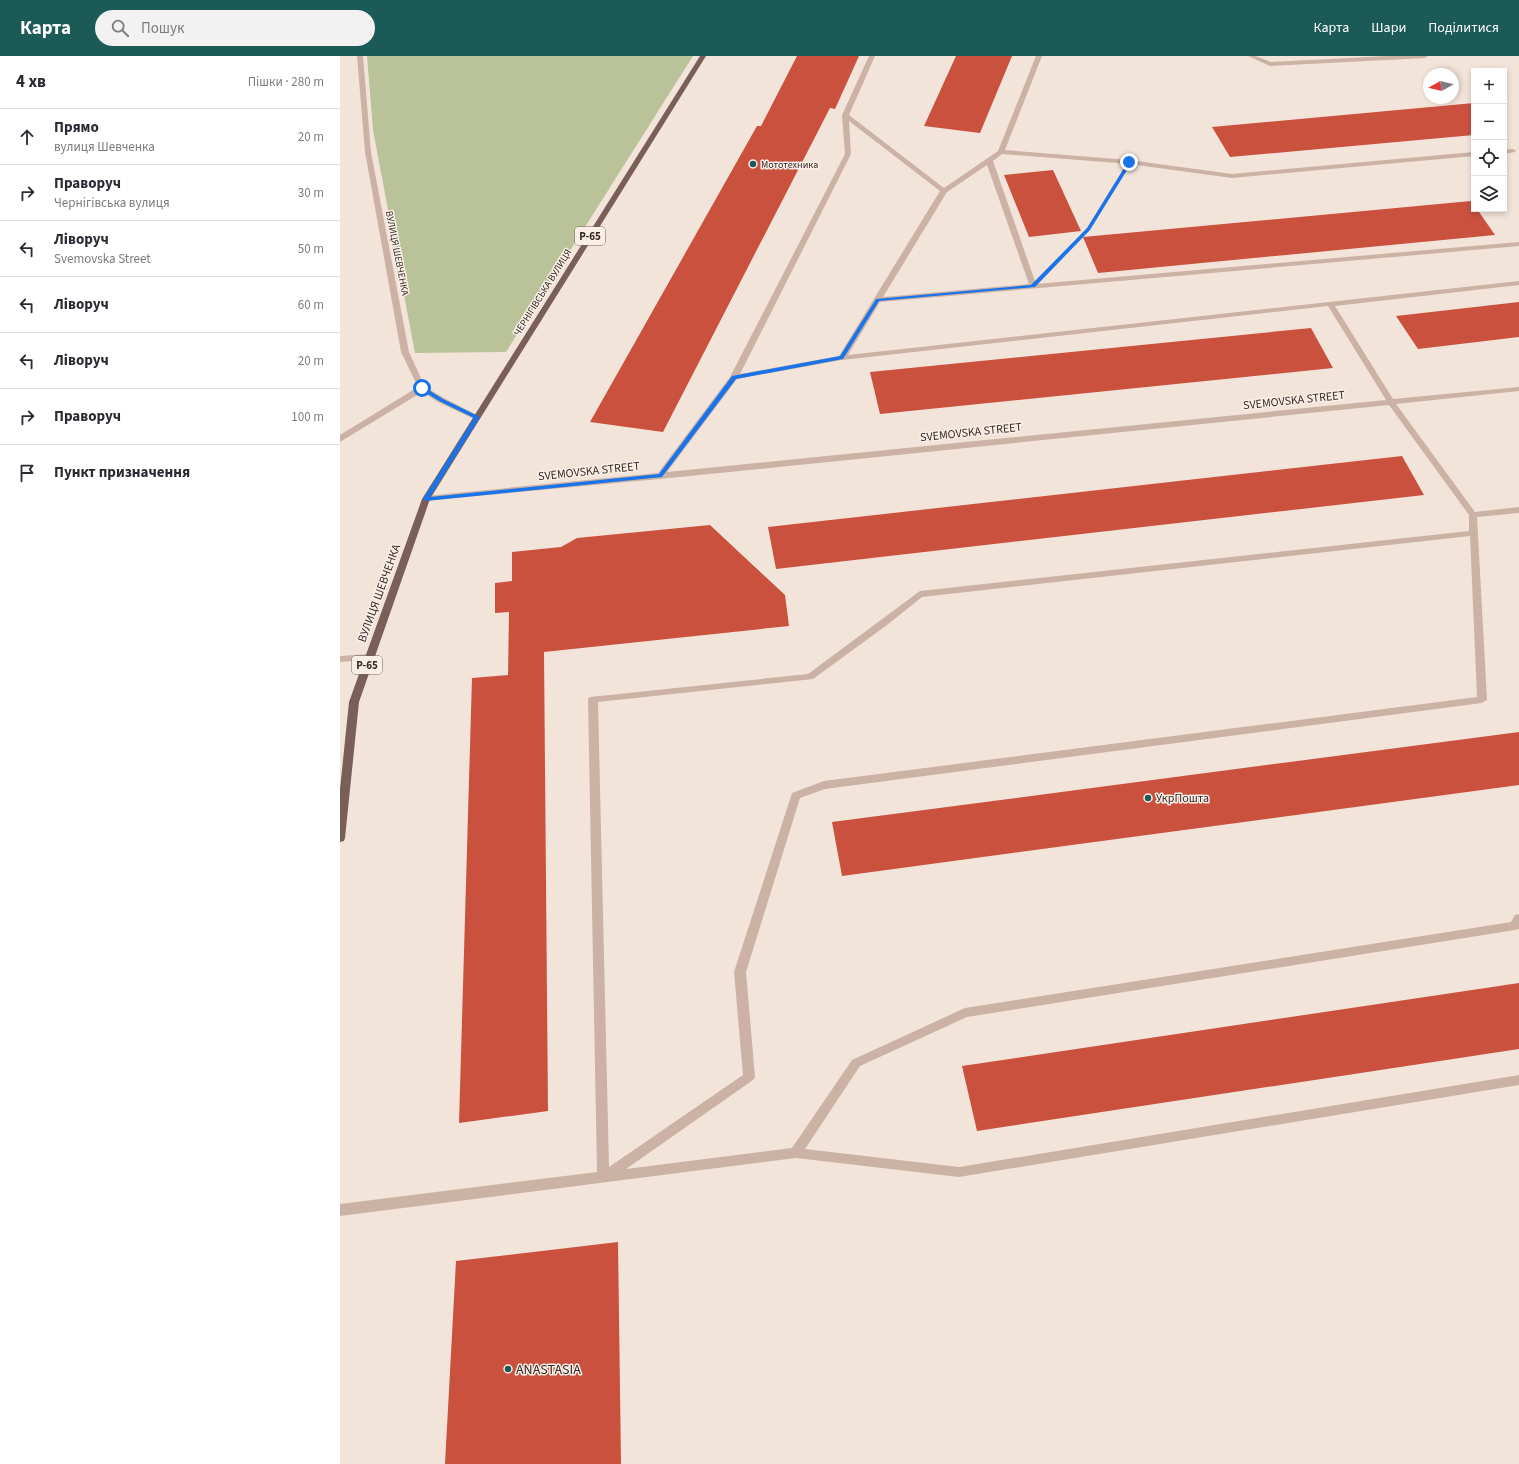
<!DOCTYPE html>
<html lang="uk">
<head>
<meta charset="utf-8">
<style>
  :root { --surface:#fff; --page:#f2f2f3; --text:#2b2b33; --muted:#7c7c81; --line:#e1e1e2; --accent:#1b5a57 }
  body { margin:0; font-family:"Source Sans 3",sans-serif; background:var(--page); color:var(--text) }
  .controls { position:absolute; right:12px; top:12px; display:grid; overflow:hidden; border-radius:0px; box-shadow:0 2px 6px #0003 }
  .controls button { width:36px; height:36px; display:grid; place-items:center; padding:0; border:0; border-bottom:1px solid var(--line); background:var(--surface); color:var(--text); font:20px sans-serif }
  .compass { position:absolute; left:1083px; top:12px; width:36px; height:36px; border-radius:50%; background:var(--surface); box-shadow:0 2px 6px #0003; rotate:262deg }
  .stop { position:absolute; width:12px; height:12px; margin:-9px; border:3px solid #1a73e8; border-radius:50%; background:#fff }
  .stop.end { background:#1a73e8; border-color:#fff; box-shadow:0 1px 4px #0008 }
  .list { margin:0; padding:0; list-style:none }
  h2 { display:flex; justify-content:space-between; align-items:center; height:52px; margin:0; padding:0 16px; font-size:17px }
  h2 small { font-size:13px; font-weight:400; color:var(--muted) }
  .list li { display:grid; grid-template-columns:26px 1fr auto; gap:12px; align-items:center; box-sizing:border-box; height:56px; padding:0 16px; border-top:1px solid var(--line) }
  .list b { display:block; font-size:15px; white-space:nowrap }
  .list p { margin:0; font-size:13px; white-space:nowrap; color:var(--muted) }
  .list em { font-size:13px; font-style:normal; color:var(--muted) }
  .icon { flex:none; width:22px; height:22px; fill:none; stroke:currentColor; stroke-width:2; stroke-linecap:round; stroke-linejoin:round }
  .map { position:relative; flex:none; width:1179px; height:1408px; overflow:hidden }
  header { display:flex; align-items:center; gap:24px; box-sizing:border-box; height:56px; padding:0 20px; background:var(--accent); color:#fff }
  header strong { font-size:19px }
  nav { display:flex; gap:22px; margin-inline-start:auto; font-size:14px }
  .search { width:280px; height:36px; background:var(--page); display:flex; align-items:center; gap:10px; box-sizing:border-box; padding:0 14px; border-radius:22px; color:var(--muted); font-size:15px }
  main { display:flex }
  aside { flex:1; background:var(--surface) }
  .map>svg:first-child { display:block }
</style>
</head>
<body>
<header>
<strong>Карта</strong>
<div class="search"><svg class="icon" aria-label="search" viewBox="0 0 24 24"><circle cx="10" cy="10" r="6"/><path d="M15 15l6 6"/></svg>Пошук</div>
<nav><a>Карта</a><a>Шари</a><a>Поділитися</a></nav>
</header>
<main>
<aside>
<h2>4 хв<small>Пішки · 280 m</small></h2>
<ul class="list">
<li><svg class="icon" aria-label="ahead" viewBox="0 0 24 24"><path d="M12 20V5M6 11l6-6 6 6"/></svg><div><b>Прямо</b><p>вулиця Шевченка</p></div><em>20 m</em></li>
<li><svg class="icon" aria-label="right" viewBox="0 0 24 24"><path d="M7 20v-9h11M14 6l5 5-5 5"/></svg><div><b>Праворуч</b><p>Чернігівська вулиця</p></div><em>30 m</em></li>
<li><svg class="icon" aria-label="left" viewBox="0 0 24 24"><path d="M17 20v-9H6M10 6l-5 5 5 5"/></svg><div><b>Ліворуч</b><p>Svemovska Street</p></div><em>50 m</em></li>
<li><svg class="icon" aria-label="left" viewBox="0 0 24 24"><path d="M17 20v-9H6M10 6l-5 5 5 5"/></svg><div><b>Ліворуч</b></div><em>60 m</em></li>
<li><svg class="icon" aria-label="left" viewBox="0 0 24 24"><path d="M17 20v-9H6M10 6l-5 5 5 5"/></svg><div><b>Ліворуч</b></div><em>20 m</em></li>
<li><svg class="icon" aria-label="right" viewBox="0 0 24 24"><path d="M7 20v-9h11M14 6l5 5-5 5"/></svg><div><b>Праворуч</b></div><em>100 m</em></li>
<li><svg class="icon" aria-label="arrive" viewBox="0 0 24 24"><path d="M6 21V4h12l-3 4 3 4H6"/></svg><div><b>Пункт призначення</b></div></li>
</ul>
</aside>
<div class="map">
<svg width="1179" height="1408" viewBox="0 0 1179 1408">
  <rect width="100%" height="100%" fill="#f3e4da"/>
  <path fill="#b9c299" d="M 27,0 L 353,0 L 166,296 L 75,297 L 33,74 Z"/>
  <path fill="#cb513f" d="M 457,0 L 519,0 L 495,53 L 490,52 L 323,376 L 250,366 L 417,70 L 421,70 Z
    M 616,0 L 672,0 L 640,77 L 584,70 Z
    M 1134,47 L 1134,79 L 890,101 L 872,71 Z
    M 713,114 L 741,175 L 689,181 L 664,119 Z
    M 1131,145 L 1134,153 L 1137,153 L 1155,179 L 758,217 L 743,181 Z
    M 1179,246 L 1179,281 L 1078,293 L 1056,260 Z
    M 971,272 L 993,312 L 540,358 L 530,316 Z
    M 1062,400 L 1084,439 L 436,513 L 428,471 Z
    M 370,469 L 445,539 L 449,570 L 204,596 L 208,1055 L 119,1067 L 132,622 L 168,619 L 169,556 L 155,557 L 155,527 L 172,525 L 172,496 L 221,491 L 237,482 Z
    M 1179,676 L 1179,729 L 502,820 L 492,766 Z
    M 1179,927 L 1179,993 L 637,1075 L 622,1010 Z
    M 278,1186 L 281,1408 L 105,1408 L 116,1205 Z"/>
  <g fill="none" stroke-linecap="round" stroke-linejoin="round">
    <path stroke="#b79c8f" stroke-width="2" stroke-dasharray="1.5 1.5" stroke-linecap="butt" d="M 717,205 L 749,173 L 776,128"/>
    <path fill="#cbb2a5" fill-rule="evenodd" d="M 17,0 L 23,0 L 31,96 L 69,296 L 85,331 L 104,342 L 141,361 L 140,363 L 134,363 L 98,346 L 82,336 L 0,386 L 0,379 L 78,331 L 61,296 L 25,96 Z
      M 529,0 L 535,0 L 509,59 L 604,132 L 658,95 L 696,0 L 702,0 L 665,94 L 789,104 L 892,118 L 1134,96 L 1134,100 L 892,122 L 789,108 L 662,98 L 653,105 L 696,228 L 1179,186 L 1179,190 L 540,246 L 508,299 L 1179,225 L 1179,229 L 995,250 L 1053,343 L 1179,331 L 1179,335 L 1056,348 L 1135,456 L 1179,451 L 1179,457 L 1137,461 L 1147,644 L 1142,647 L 485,733 L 460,742 L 406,916 L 415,1021 L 413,1024 L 286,1113 L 452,1092 L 512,1004 L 625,952 L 1171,866 L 1175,859 L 1179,858 L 1179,873 L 1175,874 L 627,961 L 520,1010 L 465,1093 L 619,1111 L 1179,1019 L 1179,1029 L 619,1121 L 456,1102 L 0,1160 L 0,1148 L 257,1116 L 248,643 L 250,641 L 468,618 L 580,535 L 1129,475 L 1129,459 L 1049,349 L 320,423 L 83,445 L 82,443 L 86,440 L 318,417 L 390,321 L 505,98 L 502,59 ZM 509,65 L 600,135 L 499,300 L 400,318 L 511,98 ZM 647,109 L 689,228 L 543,241 L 607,136 ZM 988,250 L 1046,344 L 327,416 L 397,323 L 502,304 ZM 1130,480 L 1137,641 L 484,725 L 452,737 L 394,916 L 403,1019 L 269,1111 L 258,646 L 473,623 L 547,569 L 582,541 Z
      M 908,0 L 916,0 L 931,6 L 1048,0 L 1088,0 L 1085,2 L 930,10 Z
      M 1173,93 L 1176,95 L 1175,96 L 1164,98 L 1164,94 Z
      M 30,598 L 35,601 L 33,603 L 0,606 L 0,600 Z"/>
    <path fill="#795f57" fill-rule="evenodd" d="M 360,0 L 366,0 L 90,443 L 19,646 L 5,782 L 4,785 L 0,786 L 0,733 L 9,646 L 82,443 Z"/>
  </g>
  <path fill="#1a73e8" d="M 789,104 L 792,106 L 750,174 L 695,231 L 539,245 L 503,303 L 396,323 L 322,421 L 86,445 L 83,443 L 134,362 L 99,345 L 80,333 L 80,331 L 84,331 L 103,343 L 140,361 L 90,441 L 319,418 L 392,320 L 500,300 L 536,243 L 691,229 L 747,172 Z"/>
  <g fill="#1b5a57" stroke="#faefe6" stroke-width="1.5">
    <circle cx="413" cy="108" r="4"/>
    <circle cx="808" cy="742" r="4"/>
    <circle cx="168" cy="1313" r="4"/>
  </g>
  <g text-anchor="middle" stroke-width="3" stroke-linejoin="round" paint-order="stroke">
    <g font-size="10" fill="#372a27" stroke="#faefe6" text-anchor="start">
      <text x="421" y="112">Мототехника</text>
    </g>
    <g font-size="10" fill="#372a27" stroke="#faefe6">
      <text transform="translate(58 197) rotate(79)" y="4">ВУЛИЦЯ ШЕВЧЕНКА</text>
      <text transform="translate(202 236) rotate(-58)" y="4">ЧЕРНІГІВСЬКА ВУЛИЦЯ</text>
    </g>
    <g fill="#faefe6" stroke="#726560" stroke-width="1">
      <rect x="235" y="171" width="30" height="18" rx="3"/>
      <rect x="12" y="600" width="30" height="18" rx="3"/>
    </g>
    <g font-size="11" font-weight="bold" fill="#372a27">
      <text x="250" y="184">Р-65</text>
      <text x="27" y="613">Р-65</text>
    </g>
    <g font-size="12" fill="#372a27" stroke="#faefe6">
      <text transform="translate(954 344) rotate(-6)" y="4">SVEMOVSKA STREET</text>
      <text transform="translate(631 376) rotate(-6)" y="4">SVEMOVSKA STREET</text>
      <text transform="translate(249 415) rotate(-6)" y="4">SVEMOVSKA STREET</text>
      <text transform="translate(39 537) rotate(-70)" y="4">ВУЛИЦЯ ШЕВЧЕНКА</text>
    </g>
    <g font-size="12" fill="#372a27" stroke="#faefe6" text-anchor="start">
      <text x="816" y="746">УкрПошта</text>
    </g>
    <g font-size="14" fill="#372a27" stroke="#faefe6" text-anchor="start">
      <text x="176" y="1318">ANASTASIA</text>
    </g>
  </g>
</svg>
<div class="controls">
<button>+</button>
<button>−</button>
<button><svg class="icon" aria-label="locate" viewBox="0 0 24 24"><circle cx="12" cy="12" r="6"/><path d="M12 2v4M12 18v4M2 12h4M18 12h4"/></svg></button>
<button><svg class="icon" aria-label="layers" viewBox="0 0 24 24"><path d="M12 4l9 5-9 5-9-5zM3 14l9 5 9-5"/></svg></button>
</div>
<svg class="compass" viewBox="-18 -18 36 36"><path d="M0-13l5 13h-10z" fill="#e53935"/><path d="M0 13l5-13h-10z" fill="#7c7c81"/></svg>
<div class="stop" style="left:82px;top:332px"></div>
<div class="stop end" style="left:789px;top:106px"></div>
</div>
</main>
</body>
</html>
